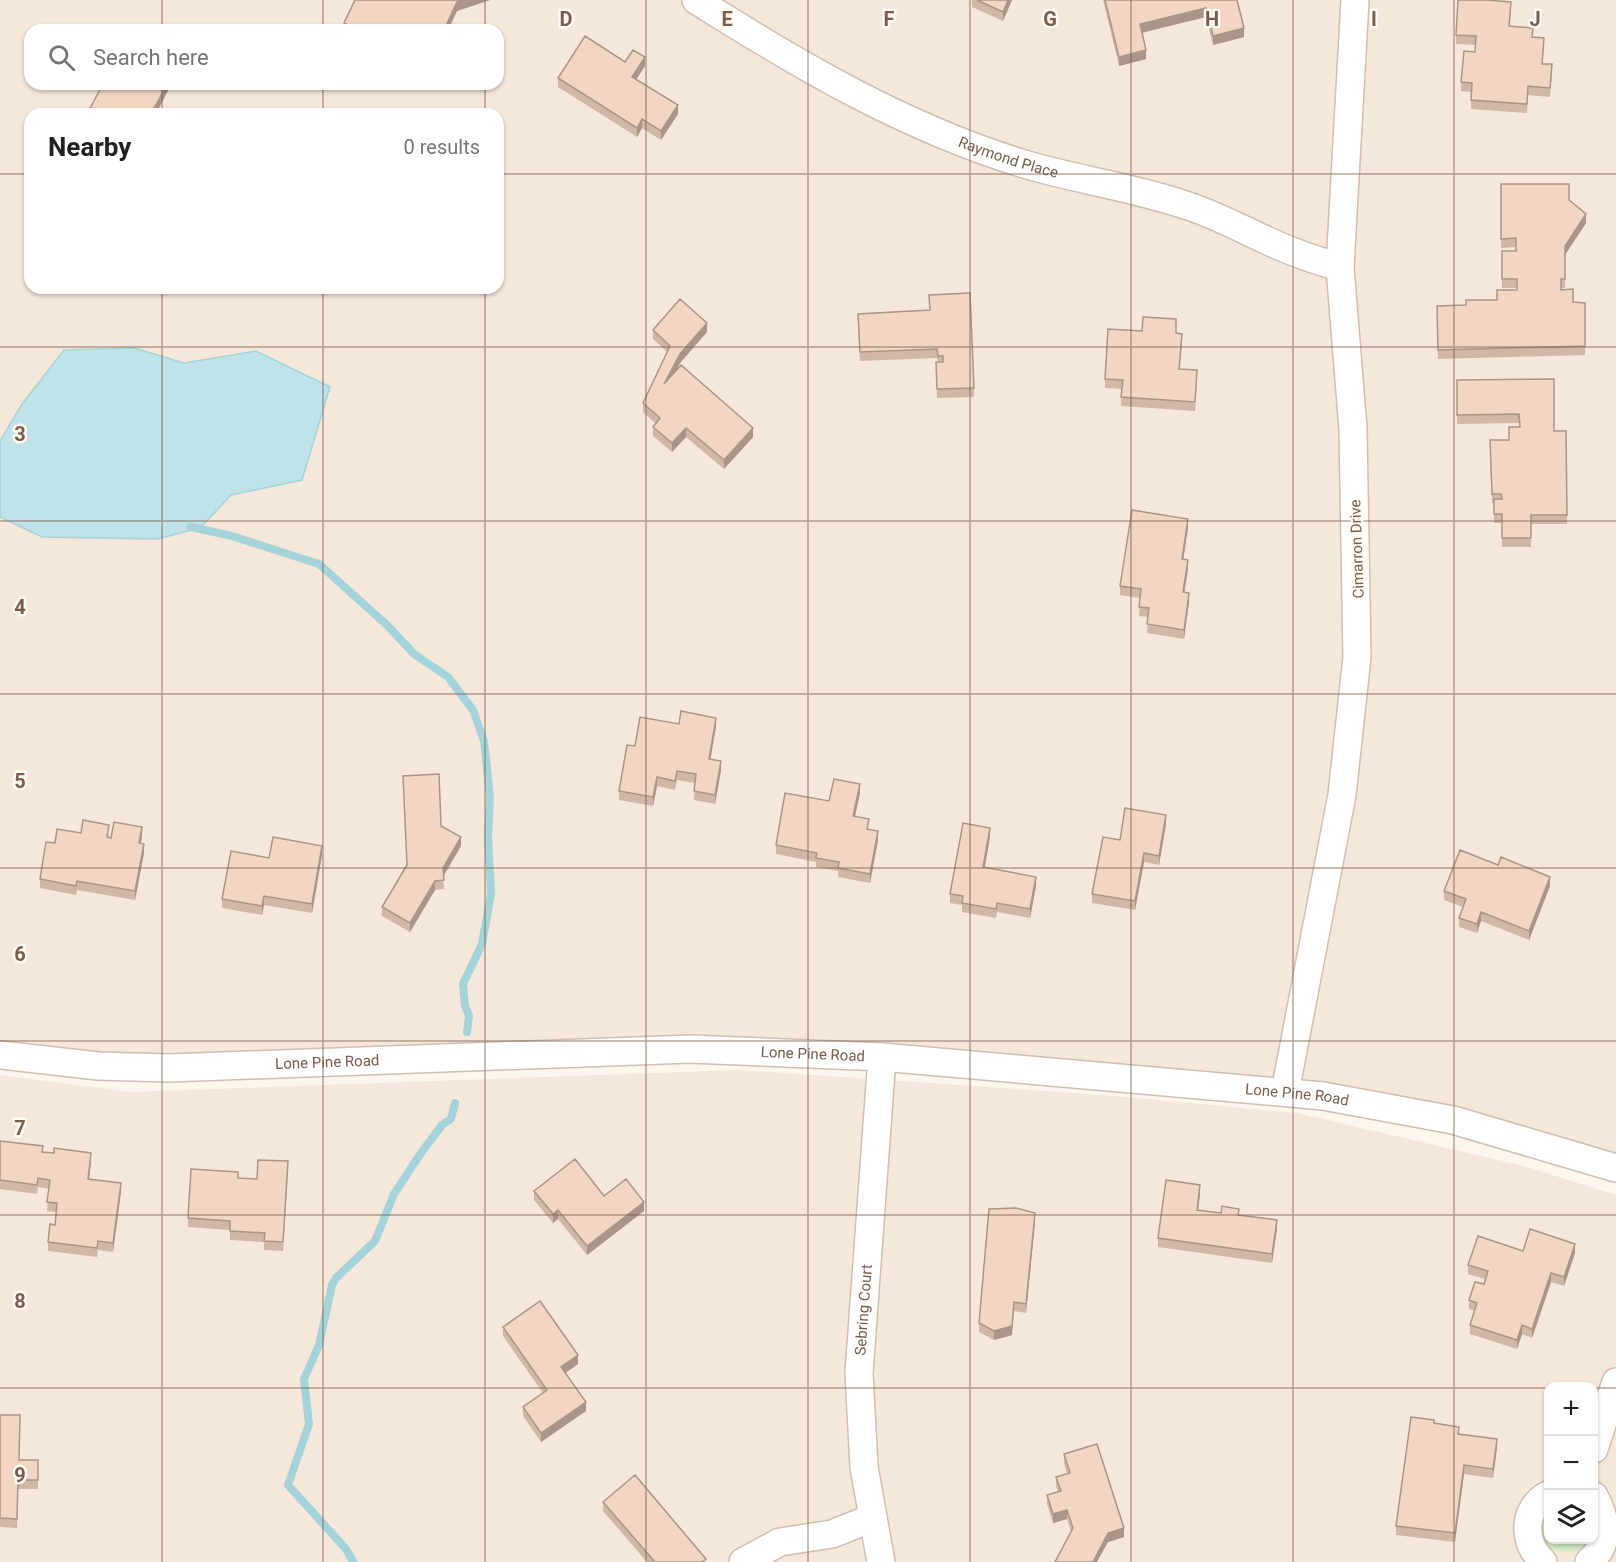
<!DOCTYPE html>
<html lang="en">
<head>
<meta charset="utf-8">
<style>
  :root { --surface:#fff; --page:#f6f6f6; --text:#202124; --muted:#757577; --line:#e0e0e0 }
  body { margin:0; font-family:Roboto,sans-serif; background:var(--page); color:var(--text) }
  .controls { position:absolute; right:18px; bottom:18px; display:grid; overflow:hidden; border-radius:12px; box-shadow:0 2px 4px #0004 }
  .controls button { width:54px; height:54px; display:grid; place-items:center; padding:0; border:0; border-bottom:2px solid var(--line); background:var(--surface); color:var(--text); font:30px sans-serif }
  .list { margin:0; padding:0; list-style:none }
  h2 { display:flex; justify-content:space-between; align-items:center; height:78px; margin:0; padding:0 24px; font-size:26px }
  h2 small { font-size:20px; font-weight:400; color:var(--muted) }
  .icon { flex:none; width:33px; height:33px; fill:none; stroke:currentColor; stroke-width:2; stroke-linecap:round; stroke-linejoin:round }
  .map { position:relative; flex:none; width:1616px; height:1562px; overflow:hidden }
  .search { position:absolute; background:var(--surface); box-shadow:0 2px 4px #0004; left:24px; top:24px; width:480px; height:66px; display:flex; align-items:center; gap:15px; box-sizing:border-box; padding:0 21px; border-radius:18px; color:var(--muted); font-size:22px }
  .panel { position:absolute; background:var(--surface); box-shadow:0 2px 4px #0004; left:24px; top:108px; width:480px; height:186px; border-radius:18px }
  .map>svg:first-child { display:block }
</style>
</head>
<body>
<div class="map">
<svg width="1616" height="1562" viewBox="0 0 1616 1562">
  <rect width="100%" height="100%" fill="#fdf6ec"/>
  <path fill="#f5e8da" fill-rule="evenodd" d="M 0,0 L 1616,0 L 1616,1160 L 1455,1108 L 950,1051 L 182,1057 L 36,1046 L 0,1041 ZM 30,30 L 498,30 L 498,84 L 30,84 ZM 30,114 L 498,114 L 498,288 L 30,288 Z
    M 739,1070 L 1104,1095 L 1297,1113 L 1524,1166 L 1616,1195 L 1616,1562 L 0,1562 L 0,1075 L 130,1092 ZM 1548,1386 L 1594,1386 L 1594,1540 L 1548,1540 Z"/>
  <path fill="#d8ecc9" d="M 1548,1506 L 1548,1540 L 1594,1540 L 1594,1518 C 1613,1562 1535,1562 1536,1530 C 1536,1521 1541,1511 1548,1506 Z"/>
  <path fill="#bfe3e8" stroke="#a5d3da" stroke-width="1.5" d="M 134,348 L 184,363 L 256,351 L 330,387 L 302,480 L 231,495 L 200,528 L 157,539 L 42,537 L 0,517 L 0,441 L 22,404 L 64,350 Z"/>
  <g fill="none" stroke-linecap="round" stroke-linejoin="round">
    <path stroke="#a5d3da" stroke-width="8" d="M 191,527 L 232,536 L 319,564 L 388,626 L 414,654 L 448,677 L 473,710 L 484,741 L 490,797 L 488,837 L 491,894 L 482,944 L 463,984 L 465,1006 L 469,1016 L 467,1032
      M 353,1562 L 346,1549 L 288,1485 L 309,1424 L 304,1379 L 319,1345 L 332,1285 L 336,1278 L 375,1241 L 394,1194 L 421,1153 L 442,1125 L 451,1119 L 455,1103"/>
    <g stroke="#d1beb0" stroke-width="30">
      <g id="minor">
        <path id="s1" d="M 696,0 C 799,65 904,127 1021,163 C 1076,180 1134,187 1188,206 C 1226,218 1260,240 1297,253 C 1311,259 1326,263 1340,267"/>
        <path id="s2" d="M 0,1055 L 98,1066 L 169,1068 L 690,1049 L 882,1057 L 1323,1096 L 1453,1120 L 1616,1168"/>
        <path d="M 1285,1092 L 1342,795 L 1357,657 L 1353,429 L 1340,267 L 1355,0"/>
        <path d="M 1594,1449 L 1616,1382"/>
        <path d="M 743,1562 L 780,1542 L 832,1534 L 872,1518"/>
        <path id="s3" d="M 881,1562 L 864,1467 L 859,1373 L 882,1057"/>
        <path d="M 1543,1562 C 1522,1542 1522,1509 1548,1495"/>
        <path d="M 1589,1562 C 1611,1543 1607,1520 1594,1496"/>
      </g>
    </g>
    <use href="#minor" stroke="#fff" stroke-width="27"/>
  </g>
  <path fill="#d1b7a8" d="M 355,0 L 490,0 L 457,11 L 448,30 L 344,30 L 344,23 Z
    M 972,0 L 1012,0 L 1003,21 L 972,7 Z
    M 1103,0 L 1237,0 L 1244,37 L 1213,45 L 1206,17 L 1142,33 L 1146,59 L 1119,66 Z
    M 1511,11 L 1510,26 L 1533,37 L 1544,47 L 1542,64 L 1552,73 L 1550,97 L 1528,95 L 1527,113 L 1471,109 L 1471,92 L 1461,91 L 1461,82 L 1475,52 L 1475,45 L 1456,44 L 1456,35 Z
    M 625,62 L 645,66 L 636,79 L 678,114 L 661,140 L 642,128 L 637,137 L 558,87 L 558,78 Z
    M 1501,184 L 1569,200 L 1586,223 L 1565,255 L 1565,288 L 1561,288 L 1561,290 L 1573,302 L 1585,303 L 1585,355 L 1438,359 L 1437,306 L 1466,305 L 1497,300 L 1517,290 L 1517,288 L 1502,288 L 1502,251 L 1516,251 L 1516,247 L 1501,248 Z
    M 929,310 L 974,388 L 974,397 L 937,398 L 936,362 L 938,362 L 937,358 L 860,361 L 858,323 Z
    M 653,330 L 707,332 L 680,363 L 675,372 L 753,437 L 724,469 L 686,437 L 672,452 L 653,436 L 653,427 L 656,424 L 643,412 L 643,403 L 667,352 L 653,339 Z
    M 1176,333 L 1182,343 L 1180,369 L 1197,379 L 1195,411 L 1121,406 L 1122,389 L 1105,388 L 1105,379 Z
    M 1457,380 L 1554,431 L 1566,431 L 1567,524 L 1531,524 L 1531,547 L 1502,547 L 1502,523 L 1494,523 L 1494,503 L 1492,503 L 1490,449 L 1509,440 L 1519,427 L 1519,423 L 1457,424 Z
    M 1188,528 L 1183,559 L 1188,569 L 1184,592 L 1189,602 L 1184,639 L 1147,633 L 1148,617 L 1139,616 L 1140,598 L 1120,595 L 1120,586 Z
    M 679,724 L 716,727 L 710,759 L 721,770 L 715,804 L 694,800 L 695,783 L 677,780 L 675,790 L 657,786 L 653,806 L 619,800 L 619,791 L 635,746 Z
    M 860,793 L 855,817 L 869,830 L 878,840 L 870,883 L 838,877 L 838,871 L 816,867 L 816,862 L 776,854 L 776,845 L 829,801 Z
    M 1166,824 L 1159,865 L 1144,862 L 1135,910 L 1092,903 L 1092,894 L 1120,840 Z
    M 441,826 L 461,846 L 443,876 L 444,889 L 435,890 L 410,932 L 382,916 L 382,907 Z
    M 81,833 L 109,834 L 108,838 L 142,836 L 141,843 L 144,853 L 135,900 L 77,890 L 76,895 L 40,888 L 40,879 L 55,843 Z
    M 990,837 L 985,867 L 1036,886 L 1030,918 L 997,912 L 996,918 L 962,912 L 962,905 L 950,903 L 950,894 Z
    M 322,855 L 312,913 L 264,905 L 262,915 L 222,908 L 222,899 L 269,858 Z
    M 1550,886 L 1529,940 L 1481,921 L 1477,933 L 1459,927 L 1459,918 L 1463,907 L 1444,900 L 1444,891 Z
    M 0,1141 L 43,1152 L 91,1162 L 89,1179 L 121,1192 L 113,1252 L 98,1250 L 97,1257 L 48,1251 L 48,1242 L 55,1225 L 56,1212 L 47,1211 L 49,1189 L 38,1187 L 37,1194 L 0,1189 Z
    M 288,1170 L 283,1251 L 264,1250 L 264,1242 L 230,1240 L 230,1230 L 188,1227 L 188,1218 L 238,1178 L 257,1179 Z
    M 534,1191 L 604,1196 L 644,1211 L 587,1255 L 558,1219 L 553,1223 L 534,1200 Z
    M 1200,1194 L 1198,1210 L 1239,1215 L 1277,1229 L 1272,1263 L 1158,1247 L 1158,1238 Z
    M 1035,1222 L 1026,1313 L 1014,1311 L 1012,1335 L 994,1340 L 979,1332 L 979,1323 Z
    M 1523,1251 L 1575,1253 L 1564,1286 L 1551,1282 L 1532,1338 L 1522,1334 L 1517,1349 L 1470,1334 L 1470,1325 L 1475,1311 L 1469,1309 L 1469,1300 L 1484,1284 L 1485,1279 L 1468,1274 L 1468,1265 Z
    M 503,1327 L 578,1364 L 565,1373 L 586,1411 L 541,1442 L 523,1416 L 523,1407 L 543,1393 L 503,1336 Z
    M 0,1415 L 19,1460 L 38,1460 L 38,1489 L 18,1489 L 17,1528 L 0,1527 Z
    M 1434,1423 L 1497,1448 L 1493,1478 L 1464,1474 L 1455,1542 L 1396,1535 L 1396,1526 Z
    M 1064,1454 L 1124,1537 L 1108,1542 L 1071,1532 L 1067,1519 L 1053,1523 L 1047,1504 L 1047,1495 L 1058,1492 L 1056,1486 L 1056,1477 L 1067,1474 L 1064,1463 Z
    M 603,1502 L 706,1562 L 647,1562 L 603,1511 Z"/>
  <path fill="#aa9588" d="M 464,0 L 490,0 L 457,11 L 448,30 L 444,30 L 457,2 Z
    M 1008,0 L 1012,0 L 1003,21 L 1003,12 Z
    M 1206,8 L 1206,17 L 1140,33 L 1140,24 Z
    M 1244,28 L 1244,37 L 1213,45 L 1213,36 Z
    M 1146,50 L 1146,59 L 1119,66 L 1119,57 Z
    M 645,57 L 645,66 L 632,86 L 632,77 Z
    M 167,84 L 171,84 L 171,85 L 156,114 L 151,114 Z
    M 678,105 L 678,114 L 661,140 L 661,131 Z
    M 642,119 L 642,128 L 637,137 L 637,128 Z
    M 1586,214 L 1586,223 L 1565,255 L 1565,246 Z
    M 707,323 L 707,332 L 680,363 L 664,393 L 664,384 L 680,354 Z
    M 686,428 L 686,437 L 672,452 L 672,443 Z
    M 753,428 L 753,437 L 724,469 L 724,460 Z
    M 1188,519 L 1188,528 L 1182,568 L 1182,559 Z
    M 1188,560 L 1188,569 L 1183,601 L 1183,592 Z
    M 1189,593 L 1189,602 L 1184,639 L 1184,630 Z
    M 716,718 L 716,727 L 709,768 L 709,759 Z
    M 721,761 L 721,770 L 715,804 L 715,795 Z
    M 657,777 L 657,786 L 653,806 L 653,797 Z
    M 860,784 L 860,793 L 853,825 L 853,816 Z
    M 1166,815 L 1166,824 L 1159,865 L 1159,856 Z
    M 142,827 L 142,836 L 139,852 L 139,843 Z
    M 990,828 L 990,837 L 983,876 L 983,867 Z
    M 878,831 L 878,840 L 870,883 L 870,874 Z
    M 461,837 L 461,846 L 443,877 L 443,868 Z
    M 144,844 L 144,853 L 135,900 L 135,891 Z
    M 322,846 L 322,855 L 312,913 L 312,904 Z
    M 1144,853 L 1144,862 L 1135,910 L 1135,901 Z
    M 1036,877 L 1036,886 L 1030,918 L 1030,909 Z
    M 1550,877 L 1550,886 L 1529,940 L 1529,931 Z
    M 435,881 L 435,890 L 410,932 L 410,923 Z
    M 264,896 L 264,905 L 262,915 L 262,906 Z
    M 1481,912 L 1481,921 L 1477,933 L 1477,924 Z
    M 91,1153 L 91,1162 L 88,1188 L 88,1179 Z
    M 121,1183 L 121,1192 L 113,1252 L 113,1243 Z
    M 1200,1185 L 1200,1194 L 1197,1219 L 1197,1210 Z
    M 644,1202 L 644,1211 L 587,1255 L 587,1246 Z
    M 558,1210 L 558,1219 L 553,1223 L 553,1214 Z
    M 1035,1213 L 1035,1222 L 1026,1313 L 1026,1304 Z
    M 1277,1220 L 1277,1229 L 1272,1263 L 1272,1254 Z
    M 1575,1244 L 1575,1253 L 1564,1286 L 1564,1277 Z
    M 1551,1273 L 1551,1282 L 1532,1338 L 1532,1329 Z
    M 1014,1302 L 1012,1335 L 994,1340 L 994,1331 Z
    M 1522,1325 L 1522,1334 L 1517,1349 L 1517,1340 Z
    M 578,1355 L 578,1364 L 561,1376 L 561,1367 Z
    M 586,1402 L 586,1411 L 541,1442 L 541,1433 Z
    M 1497,1439 L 1497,1448 L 1493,1478 L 1493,1469 Z
    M 1464,1465 L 1464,1474 L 1455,1542 L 1455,1533 Z
    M 1067,1510 L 1067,1519 L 1053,1523 L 1053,1514 Z
    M 1124,1528 L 1124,1537 L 1108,1542 L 1097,1562 L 1093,1562 L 1108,1533 Z"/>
  <path fill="#f3d5c3" stroke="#aa9588" stroke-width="1.5" d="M 355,0 L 464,0 L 457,2 L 444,30 L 358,30 L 344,23 Z
    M 977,0 L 1008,0 L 1003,12 Z
    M 1105,0 L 1237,0 L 1244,28 L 1213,36 L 1206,8 L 1140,24 L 1146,50 L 1119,57 Z
    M 1458,0 L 1487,0 L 1511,2 L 1509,26 L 1533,28 L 1532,37 L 1544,38 L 1542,64 L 1552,64 L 1550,88 L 1528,86 L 1527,104 L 1471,100 L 1472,83 L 1461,82 L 1464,51 L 1475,52 L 1476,36 L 1456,35 Z
    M 585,36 L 625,62 L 633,50 L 645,57 L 632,77 L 678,105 L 661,131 L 642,119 L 637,128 L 558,78 Z
    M 103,84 L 167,84 L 151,114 L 87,114 Z
    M 72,110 L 79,114 L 70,114 Z
    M 1501,184 L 1569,184 L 1569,200 L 1586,214 L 1565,246 L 1565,279 L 1561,279 L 1561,290 L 1573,289 L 1573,302 L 1585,303 L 1585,346 L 1438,350 L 1437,306 L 1466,305 L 1466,300 L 1497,300 L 1497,290 L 1517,290 L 1517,279 L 1502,279 L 1502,251 L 1516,251 L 1516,238 L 1501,239 Z
    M 970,293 L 974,388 L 937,389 L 936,362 L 943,362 L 943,356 L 938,356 L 937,349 L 860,352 L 858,314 L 930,310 L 929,295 Z
    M 680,299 L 707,323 L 680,354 L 664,384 L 681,365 L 753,428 L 724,460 L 686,428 L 672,443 L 653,427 L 660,418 L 643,403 L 670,346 L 653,330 Z
    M 1143,317 L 1176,319 L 1176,333 L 1182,334 L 1179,369 L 1197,370 L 1195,402 L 1121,397 L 1123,380 L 1105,379 L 1108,329 L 1142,331 Z
    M 1554,379 L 1554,431 L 1566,431 L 1567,515 L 1531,515 L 1531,538 L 1502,538 L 1502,514 L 1494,514 L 1494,499 L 1502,499 L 1501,494 L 1492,494 L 1490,440 L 1509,440 L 1509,427 L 1520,427 L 1519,414 L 1457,415 L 1457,380 Z
    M 1132,510 L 1188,519 L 1182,559 L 1188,560 L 1183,592 L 1189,593 L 1184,630 L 1147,624 L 1149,608 L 1139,607 L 1141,589 L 1120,586 Z
    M 681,711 L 716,718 L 709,759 L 721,761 L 715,795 L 694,791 L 696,774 L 677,771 L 675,781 L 657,777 L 653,797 L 619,791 L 627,745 L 635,746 L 640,717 L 679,724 Z
    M 439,774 L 441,826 L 461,837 L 443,868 L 444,880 L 435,881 L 410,923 L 382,907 L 407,865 L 403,776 Z
    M 834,779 L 860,784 L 853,816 L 869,819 L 867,829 L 878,831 L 870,874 L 838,868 L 839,862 L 816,858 L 817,853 L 776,845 L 785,793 L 829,801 Z
    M 1125,808 L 1166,815 L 1159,856 L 1144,853 L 1135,901 L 1092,894 L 1103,837 L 1120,840 Z
    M 83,820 L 109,825 L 107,837 L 111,838 L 114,822 L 142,827 L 139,843 L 144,844 L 135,891 L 77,881 L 76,886 L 40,879 L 46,842 L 55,843 L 57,829 L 81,833 Z
    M 963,823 L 990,828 L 983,867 L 1036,877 L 1030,909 L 997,903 L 996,909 L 962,903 L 963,896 L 950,894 Z
    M 273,837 L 322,846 L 312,904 L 264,896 L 262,906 L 222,899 L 231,851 L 269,858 Z
    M 1460,850 L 1498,865 L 1501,857 L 1550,877 L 1529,931 L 1481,912 L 1477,924 L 1459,918 L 1466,899 L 1444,891 Z
    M 0,1141 L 43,1146 L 42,1152 L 54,1153 L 54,1148 L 91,1153 L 88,1179 L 121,1183 L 113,1243 L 98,1241 L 97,1248 L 48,1242 L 50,1224 L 55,1225 L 57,1203 L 47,1202 L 50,1180 L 38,1178 L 37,1185 L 0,1180 Z
    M 575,1159 L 604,1196 L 626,1179 L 644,1202 L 587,1246 L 558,1210 L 553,1214 L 534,1191 Z
    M 258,1160 L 288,1161 L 283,1242 L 264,1241 L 265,1233 L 230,1231 L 230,1221 L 188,1218 L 191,1169 L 238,1172 L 238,1178 L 257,1179 Z
    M 1166,1180 L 1200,1185 L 1197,1210 L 1221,1213 L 1222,1206 L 1239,1209 L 1238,1215 L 1277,1220 L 1272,1254 L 1158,1238 Z
    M 1016,1208 L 1035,1213 L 1026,1304 L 1014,1302 L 1012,1326 L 994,1331 L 979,1323 L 989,1209 Z
    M 1530,1229 L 1575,1244 L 1564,1277 L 1551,1273 L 1532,1329 L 1522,1325 L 1517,1340 L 1470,1325 L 1477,1303 L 1469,1300 L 1475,1282 L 1484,1284 L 1488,1271 L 1468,1265 L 1478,1236 L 1523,1251 Z
    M 540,1301 L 578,1355 L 561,1367 L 586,1402 L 541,1433 L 523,1407 L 547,1390 L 503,1327 Z
    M 0,1415 L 20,1415 L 19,1460 L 38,1460 L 38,1480 L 18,1480 L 17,1519 L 0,1518 Z
    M 1411,1417 L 1434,1420 L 1434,1423 L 1459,1427 L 1458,1434 L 1497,1439 L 1493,1469 L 1464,1465 L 1455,1533 L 1396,1526 Z
    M 1097,1444 L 1124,1528 L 1108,1533 L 1093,1562 L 1055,1562 L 1073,1528 L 1067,1510 L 1053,1514 L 1047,1495 L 1061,1491 L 1056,1477 L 1070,1473 L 1064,1454 Z
    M 635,1475 L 706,1559 L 702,1562 L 655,1562 L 603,1502 Z"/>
  <path fill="none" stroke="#7a5c4d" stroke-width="1.5" stroke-opacity="0.55" d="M 162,0 L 162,30M 323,0 L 323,30M 485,0 L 485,30M 646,0 L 646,1562M 808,0 L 808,1562M 970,0 L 970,1562M 1131,0 L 1131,1562M 1293,0 L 1293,1562M 1454,0 L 1454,1562M 162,84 L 162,114M 323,84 L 323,114M 485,84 L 485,114M 0,174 L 30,174M 498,174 L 1616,174M 162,288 L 162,1562M 323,288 L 323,1562M 485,288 L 485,1562M 0,347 L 1616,347M 0,521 L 1616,521M 0,694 L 1616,694M 0,868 L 1616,868M 0,1041 L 1616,1041M 0,1215 L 1616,1215M 0,1388 L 1548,1388M 1594,1388 L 1616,1388"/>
  <g text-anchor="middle" stroke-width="5" stroke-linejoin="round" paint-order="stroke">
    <g font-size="15" fill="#7a5c4d" stroke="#fffaf3">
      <text dy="5" stroke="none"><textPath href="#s1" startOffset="351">Raymond Place</textPath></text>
      <text transform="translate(1357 549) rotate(-92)" y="5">Cimarron Drive</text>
      <text dy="5" stroke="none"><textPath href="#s2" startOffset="814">Lone Pine Road</textPath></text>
      <text dy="5" stroke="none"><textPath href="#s2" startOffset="328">Lone Pine Road</textPath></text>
      <text dy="5" stroke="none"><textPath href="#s2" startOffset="1300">Lone Pine Road</textPath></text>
      <text dy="5" stroke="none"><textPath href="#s3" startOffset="254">Sebring Court</textPath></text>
    </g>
  </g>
  <g font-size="20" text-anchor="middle" font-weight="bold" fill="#7a5c4d" stroke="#fffaf3" stroke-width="5" stroke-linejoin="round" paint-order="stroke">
    <text x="566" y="26">D</text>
    <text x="727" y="26">E</text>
    <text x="889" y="26">F</text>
    <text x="1050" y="26">G</text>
    <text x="1212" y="26">H</text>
    <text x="1374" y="26">I</text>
    <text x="1535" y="26">J</text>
    <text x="20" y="441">3</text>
    <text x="20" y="614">4</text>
    <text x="20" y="788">5</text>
    <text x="20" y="961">6</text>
    <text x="20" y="1135">7</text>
    <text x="20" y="1308">8</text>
    <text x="20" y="1482">9</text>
  </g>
</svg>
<div class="controls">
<button>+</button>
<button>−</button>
<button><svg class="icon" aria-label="layers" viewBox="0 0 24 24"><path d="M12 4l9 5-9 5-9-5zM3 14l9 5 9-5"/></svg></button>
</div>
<div class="search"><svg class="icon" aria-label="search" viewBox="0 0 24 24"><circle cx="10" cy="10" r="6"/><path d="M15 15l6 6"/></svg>Search here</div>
<section class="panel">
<h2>Nearby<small>0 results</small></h2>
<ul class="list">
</ul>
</section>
</div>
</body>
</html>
